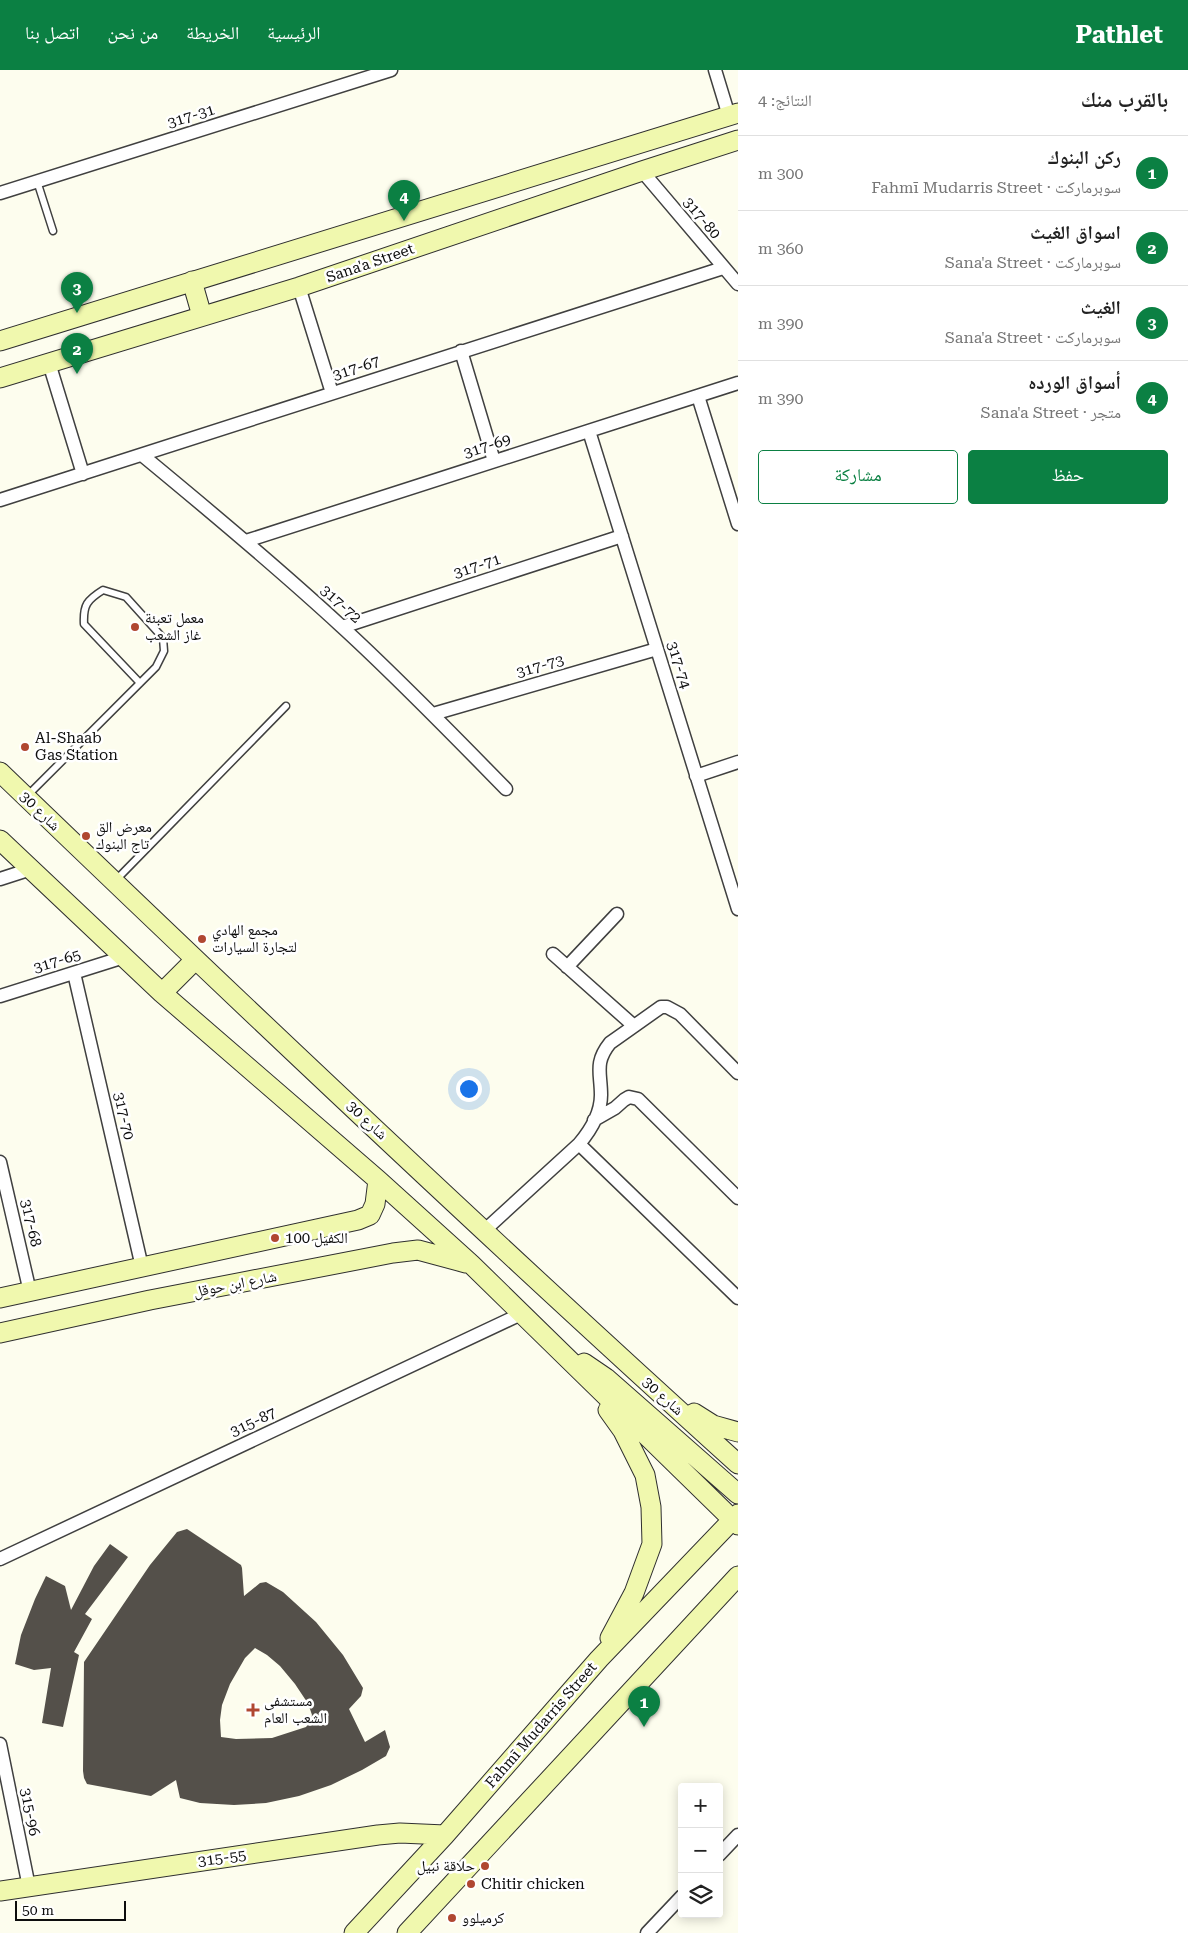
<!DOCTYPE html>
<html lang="ar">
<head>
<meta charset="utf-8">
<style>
  :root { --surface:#fff; --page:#f2f2f2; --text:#222; --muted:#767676; --line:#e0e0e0; --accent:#0b8043 }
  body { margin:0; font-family:"Roboto Serif","Noto Naskh Arabic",serif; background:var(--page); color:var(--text); direction:rtl }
  .controls { position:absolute; right:15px; bottom:15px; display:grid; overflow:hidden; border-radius:5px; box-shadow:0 2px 12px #0003 }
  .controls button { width:45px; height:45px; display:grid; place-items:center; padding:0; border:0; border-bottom:1px solid var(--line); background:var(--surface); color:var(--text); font:25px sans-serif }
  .scale { position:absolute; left:15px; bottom:12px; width:111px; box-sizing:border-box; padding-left:5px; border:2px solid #0d0d0d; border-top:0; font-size:14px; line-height:18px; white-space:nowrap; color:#0d0d0d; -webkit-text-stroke:4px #fff; paint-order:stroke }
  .you { position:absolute; left:468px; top:1018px; width:18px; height:18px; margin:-12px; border:4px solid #fff; border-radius:50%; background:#1a73e8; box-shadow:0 0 0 8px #1a73e833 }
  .badge { display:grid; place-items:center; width:32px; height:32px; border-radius:50%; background:var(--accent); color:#fff; font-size:16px; font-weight:700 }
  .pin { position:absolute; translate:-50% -41px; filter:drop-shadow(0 1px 2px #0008) }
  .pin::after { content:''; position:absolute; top:26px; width:18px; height:15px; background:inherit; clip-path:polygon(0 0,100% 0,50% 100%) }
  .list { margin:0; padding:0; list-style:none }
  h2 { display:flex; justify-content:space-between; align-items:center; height:65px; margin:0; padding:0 20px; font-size:21px }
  h2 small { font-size:16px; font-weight:400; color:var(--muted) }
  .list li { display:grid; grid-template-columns:32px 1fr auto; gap:15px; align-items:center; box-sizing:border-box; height:75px; padding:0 20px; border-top:1px solid var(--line) }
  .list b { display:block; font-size:19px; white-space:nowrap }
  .list p { margin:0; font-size:16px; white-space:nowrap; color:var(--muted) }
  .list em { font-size:16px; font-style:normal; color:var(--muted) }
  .actions { display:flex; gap:10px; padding:15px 20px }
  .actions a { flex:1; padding:11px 0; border:1px solid var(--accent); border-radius:5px; text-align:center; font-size:18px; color:var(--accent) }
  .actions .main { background:var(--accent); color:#fff }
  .icon { flex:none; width:28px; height:28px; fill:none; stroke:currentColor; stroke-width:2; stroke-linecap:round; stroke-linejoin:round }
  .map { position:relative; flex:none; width:738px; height:1863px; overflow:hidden; direction:ltr }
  header { display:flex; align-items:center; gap:30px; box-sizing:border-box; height:70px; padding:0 25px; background:var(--accent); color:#fff }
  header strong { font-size:24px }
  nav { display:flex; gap:28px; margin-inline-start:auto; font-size:18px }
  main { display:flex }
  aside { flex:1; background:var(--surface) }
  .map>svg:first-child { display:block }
</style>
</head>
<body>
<header>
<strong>Pathlet</strong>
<nav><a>الرئيسية</a><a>الخريطة</a><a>من نحن</a><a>اتصل بنا</a></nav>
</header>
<main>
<aside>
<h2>بالقرب منك<small>النتائج: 4</small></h2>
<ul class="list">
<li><span class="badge">1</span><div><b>ركن البنوك</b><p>سوبرماركت · Fahmī Mudarris Street</p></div><em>300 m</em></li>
<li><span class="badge">2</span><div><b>اسواق الغيث</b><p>سوبرماركت · Sana'a Street</p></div><em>360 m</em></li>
<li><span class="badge">3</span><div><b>الغيث</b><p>سوبرماركت · Sana'a Street</p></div><em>390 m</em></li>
<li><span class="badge">4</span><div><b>أسواق الورده</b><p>متجر · Sana'a Street</p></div><em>390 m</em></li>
</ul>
<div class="actions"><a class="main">حفظ</a><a>مشاركة</a></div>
</aside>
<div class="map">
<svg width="738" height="1863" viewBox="0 0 738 1863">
  <rect width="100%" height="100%" fill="#fdfdee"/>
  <path fill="#54504a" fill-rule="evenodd" d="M 187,1459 L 241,1495 L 242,1498 L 244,1526 L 260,1513 L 266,1512 L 283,1522 L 316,1552 L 343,1585 L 363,1618 L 361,1626 L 349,1639 L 365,1672 L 385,1660 L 390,1677 L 386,1686 L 362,1700 L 331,1715 L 299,1726 L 266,1733 L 234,1735 L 200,1733 L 180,1728 L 176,1710 L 151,1726 L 87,1714 L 84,1708 L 83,1701 L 84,1592 L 150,1495 L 177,1462 ZM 255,1578 L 267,1585 L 280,1596 L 295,1614 L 305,1629 L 310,1639 L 312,1645 L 310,1652 L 306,1657 L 272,1668 L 236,1669 L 221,1667 L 220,1650 L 222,1635 L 230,1614 L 245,1588 Z
    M 110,1474 L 128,1487 L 85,1544 L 92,1549 L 74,1582 L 79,1585 L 63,1657 L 42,1653 L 51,1598 L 34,1600 L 15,1594 L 21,1565 L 35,1529 L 46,1506 L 65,1516 L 71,1540 L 94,1496 Z"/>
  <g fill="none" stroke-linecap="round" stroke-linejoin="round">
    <g stroke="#404040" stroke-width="9">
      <path id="lane" d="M 37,111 L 53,161
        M 27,726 L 156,597 L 164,581 L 163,568 L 126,527 L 103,520 C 87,530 83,535 84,554 L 140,613
        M 115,811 L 286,636"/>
    </g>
    <g stroke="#404040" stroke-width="15">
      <path id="street" d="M 715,0 L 729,46
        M 642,101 L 738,214
        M 0,123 L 391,0
        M 299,217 L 332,323
        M 461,281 L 494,391
        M 49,293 L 83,404
        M 698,326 L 738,454
        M 589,361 L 738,839
        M 142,385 C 210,441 277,497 341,556 C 398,608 452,664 506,719
        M 0,430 L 723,198
        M 246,471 L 738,313
        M 342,557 L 622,466
        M 433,644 L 657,579
        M 696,706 L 738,692
        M 0,809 L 31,799
        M 553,884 L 634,956
        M 567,897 L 617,844
        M 74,903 L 142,1197
        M 0,926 L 124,887
        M 594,1050 L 615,1038 L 624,1030 L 629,1027 L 638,1029 L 738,1128
        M 579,1074 L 738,1228
        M 0,1092 L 30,1222
        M 485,1160 L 579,1074 C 590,1061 601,1043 601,1025 C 601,1003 594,993 610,973 L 661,937 L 667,937 L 680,944 L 738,1003
        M 0,1489 L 521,1244
        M 0,1674 L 29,1817
        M 719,1785 L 738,1765
        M 647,1863 L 682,1826"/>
    </g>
    <g stroke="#2f2f2f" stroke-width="21">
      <path id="secondary" d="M 192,211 L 202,246
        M 0,271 L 738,43
        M 0,308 L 299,217 L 642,101 L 738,70
        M 0,702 C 243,936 488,1168 738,1394
        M 0,770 L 162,923 L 378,1110 L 471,1194 L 738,1455
        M 162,923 L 195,890
        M 0,1228 L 358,1150 L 370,1145 L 375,1134 L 378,1110
        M 0,1263 L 150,1230 L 393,1183 L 418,1180 L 466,1193
        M 584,1293 L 606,1308 L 738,1424
        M 608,1340 L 623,1361 L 645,1405 L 651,1437 L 652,1474 L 634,1523 L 610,1568
        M 694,1343 L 713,1355 L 738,1362
        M 0,1821 L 378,1765 L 400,1763 L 445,1765
        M 354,1863 L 445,1765 L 599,1589 L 738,1444
        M 407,1863 L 738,1506"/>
    </g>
    <use href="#lane" stroke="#fff" stroke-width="6"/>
    <use href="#street" stroke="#fff" stroke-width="12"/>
    <use href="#secondary" stroke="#f0f8ae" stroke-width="19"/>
  </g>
  <g fill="#b04731" stroke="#fff" stroke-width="2">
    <circle cx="135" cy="557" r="5"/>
    <circle cx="25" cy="677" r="5"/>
    <circle cx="86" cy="766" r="5"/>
    <circle cx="202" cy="869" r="5"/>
    <circle cx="275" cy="1168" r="5"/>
    <path d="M250.5 1632.5h5v5h5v5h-5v5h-5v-5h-5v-5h5z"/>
    <circle cx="485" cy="1796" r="5"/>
    <circle cx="471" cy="1814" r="5"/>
    <circle cx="452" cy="1848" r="5"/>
  </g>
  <g text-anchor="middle" stroke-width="5" stroke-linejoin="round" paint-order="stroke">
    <g font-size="15" fill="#0d0d0d" stroke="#fff">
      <text transform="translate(191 46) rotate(-17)" y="5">317-31</text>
      <text transform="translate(702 148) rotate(50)" y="5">317-80</text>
      <text transform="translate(370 193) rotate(-19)" y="5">Sana'a Street</text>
      <text transform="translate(356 298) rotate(-18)" y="5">317-67</text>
      <text transform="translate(487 376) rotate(-18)" y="5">317-69</text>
      <text transform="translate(477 496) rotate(-18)" y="5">317-71</text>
      <text transform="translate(341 534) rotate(42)" y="5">317-72</text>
      <text transform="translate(679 595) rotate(73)" y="5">317-74</text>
      <text transform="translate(540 596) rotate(-16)" y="5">317-73</text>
      <text transform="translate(40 741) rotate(44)" y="5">شارع 30</text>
      <text transform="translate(57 891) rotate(-17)" y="5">317-65</text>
      <text transform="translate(124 1046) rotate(77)" y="5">317-70</text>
      <text transform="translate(367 1050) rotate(43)" y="5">شارع 30</text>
      <text transform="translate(31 1153) rotate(77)" y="5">317-68</text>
      <text transform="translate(235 1214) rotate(-11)" y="5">شارع ابن حوقل</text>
      <text transform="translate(663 1326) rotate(42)" y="5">شارع 30</text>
      <text transform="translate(253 1352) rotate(-25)" y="5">315-87</text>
      <text transform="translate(541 1655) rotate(-49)" y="5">Fahmī Mudarris Street</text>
      <text transform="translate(30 1742) rotate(79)" y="5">315-96</text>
      <text transform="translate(222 1788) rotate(-8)" y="5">315-55</text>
    </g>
    <g font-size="15" fill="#0d0d0d" stroke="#fff" text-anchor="start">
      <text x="145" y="553">معمل تعبئة<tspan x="145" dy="17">غاز الشعب</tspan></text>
      <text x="35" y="673">Al-Shaab<tspan x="35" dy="17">Gas Station</tspan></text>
      <text x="96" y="762">معرض الق<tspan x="96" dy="17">تاج البنوك</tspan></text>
      <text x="212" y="865">مجمع الهادي<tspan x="212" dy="17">لتجارة السيارات</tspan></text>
      <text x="285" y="1173">الكفيل 100</text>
      <text x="264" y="1636">مستشفى<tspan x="264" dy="17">الشعب العام</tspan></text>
      <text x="475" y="1801" text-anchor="end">حلاقة نبيل</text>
      <text x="481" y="1819">Chitir chicken</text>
      <text x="462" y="1853">كرميلوو</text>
    </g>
  </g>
</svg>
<div class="controls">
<button>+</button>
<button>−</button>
<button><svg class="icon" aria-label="layers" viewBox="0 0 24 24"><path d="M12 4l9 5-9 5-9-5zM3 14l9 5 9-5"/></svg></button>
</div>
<div class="scale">50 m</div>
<div class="you"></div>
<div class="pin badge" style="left:644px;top:1657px">1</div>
<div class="pin badge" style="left:77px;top:304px">2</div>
<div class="pin badge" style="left:77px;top:243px">3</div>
<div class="pin badge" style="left:404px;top:151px">4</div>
</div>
</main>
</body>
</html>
